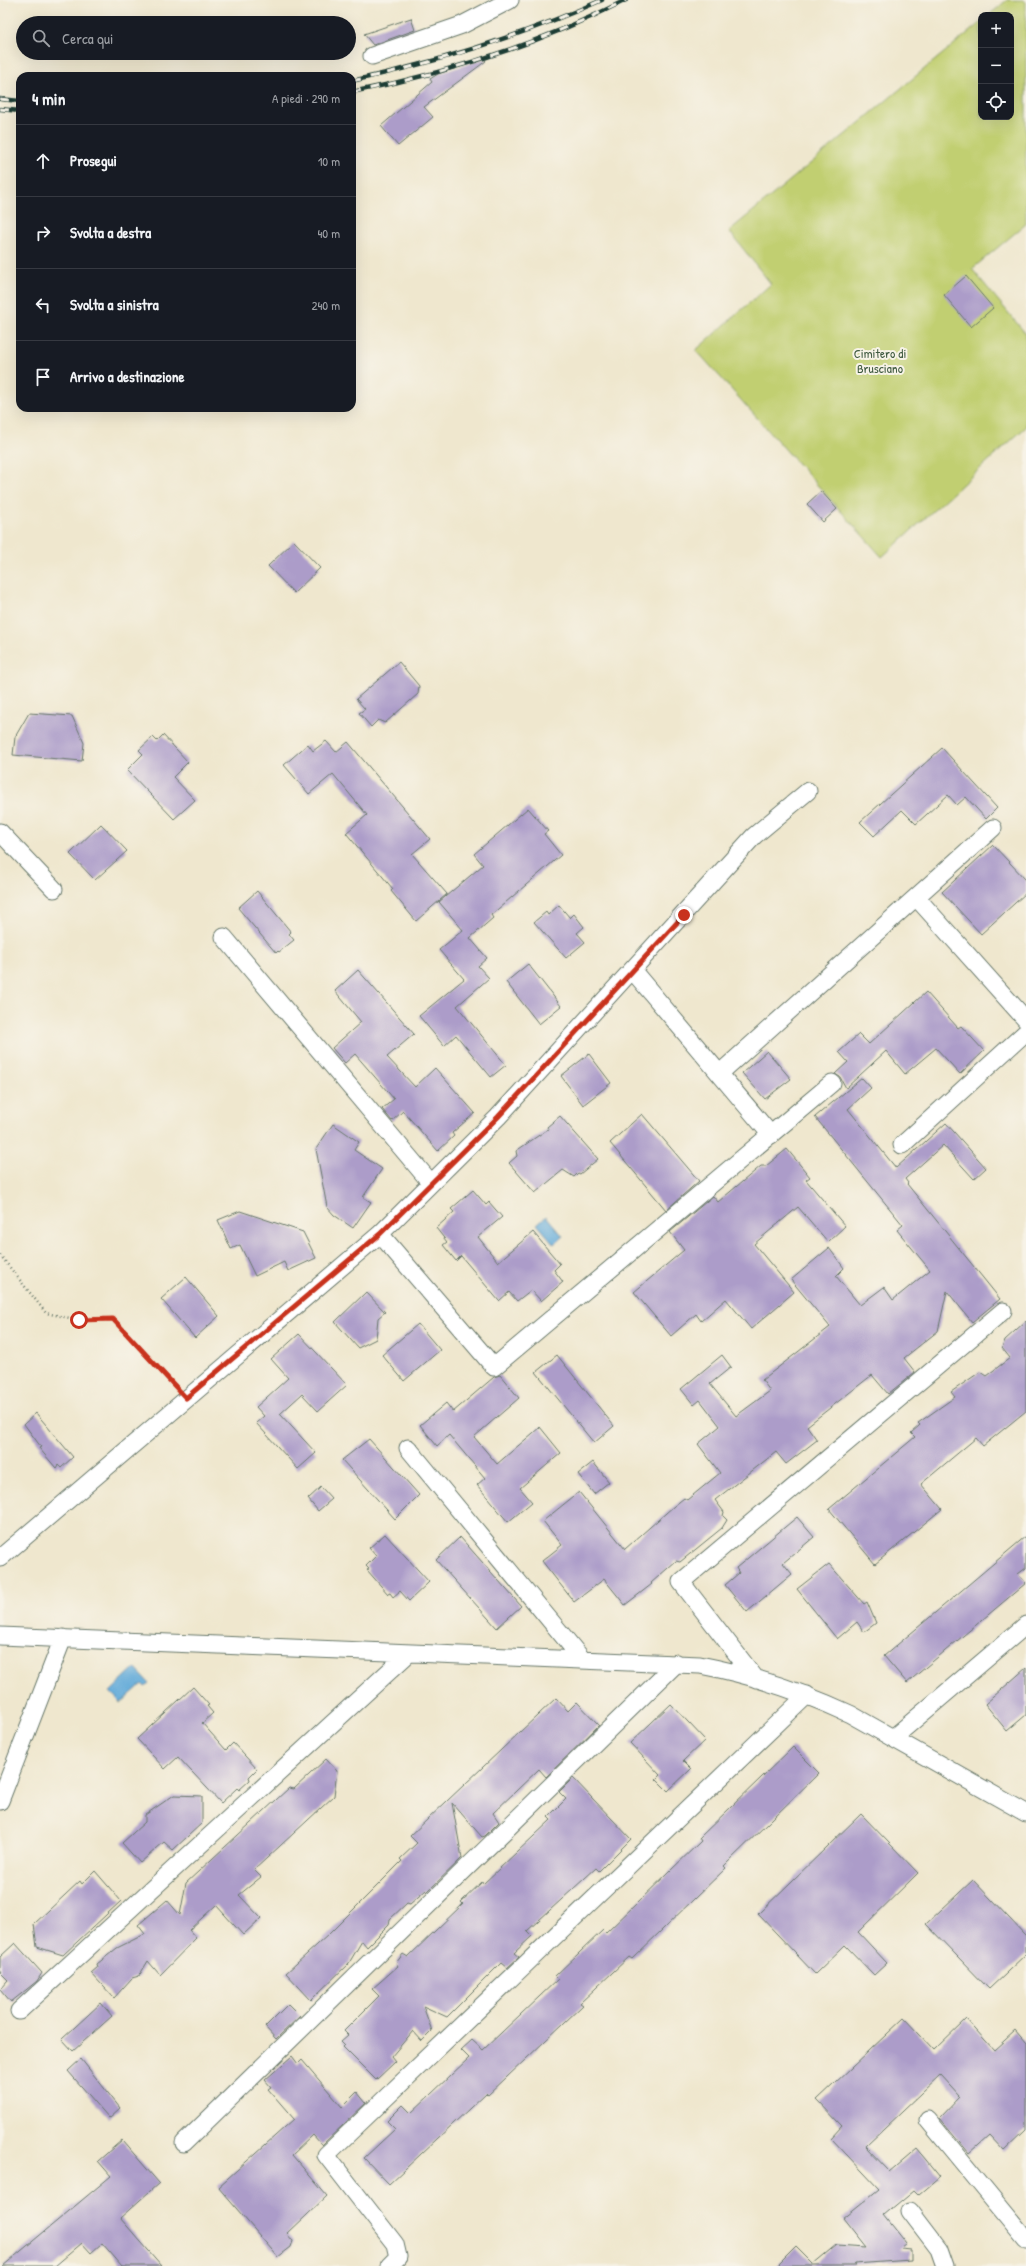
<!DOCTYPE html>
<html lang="it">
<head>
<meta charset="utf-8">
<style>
  :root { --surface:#171b24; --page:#242831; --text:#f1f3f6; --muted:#9ea1a6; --line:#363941 }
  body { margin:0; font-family:"Patrick Hand",sans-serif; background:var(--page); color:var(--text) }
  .controls { position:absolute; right:12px; top:12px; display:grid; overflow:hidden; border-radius:8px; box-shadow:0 4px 16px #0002 }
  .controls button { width:36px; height:36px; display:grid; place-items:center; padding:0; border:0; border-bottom:1px solid var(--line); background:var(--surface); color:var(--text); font:20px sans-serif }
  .stop { position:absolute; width:12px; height:12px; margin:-9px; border:3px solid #c8321e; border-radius:50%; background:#fff }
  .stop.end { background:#c8321e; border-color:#fff; box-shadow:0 1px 4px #0008 }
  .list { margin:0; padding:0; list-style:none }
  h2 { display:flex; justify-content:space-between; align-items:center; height:52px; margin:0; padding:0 16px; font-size:17px }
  h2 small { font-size:13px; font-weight:400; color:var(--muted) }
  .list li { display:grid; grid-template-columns:26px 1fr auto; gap:12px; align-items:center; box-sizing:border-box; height:72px; padding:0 16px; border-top:1px solid var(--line) }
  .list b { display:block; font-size:15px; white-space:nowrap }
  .list em { font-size:13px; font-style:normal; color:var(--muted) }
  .icon { flex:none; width:22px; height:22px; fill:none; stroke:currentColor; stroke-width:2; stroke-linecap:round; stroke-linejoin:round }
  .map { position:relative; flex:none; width:1026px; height:2266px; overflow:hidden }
  .search { position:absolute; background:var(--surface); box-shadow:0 4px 16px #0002; left:16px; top:16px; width:340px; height:44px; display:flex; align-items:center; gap:10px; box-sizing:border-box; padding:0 14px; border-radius:22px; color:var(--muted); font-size:15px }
  .panel { position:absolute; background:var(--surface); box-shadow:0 4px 16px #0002; left:16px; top:72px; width:340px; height:340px; border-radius:12px }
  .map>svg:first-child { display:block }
</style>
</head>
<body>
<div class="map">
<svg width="1026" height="2266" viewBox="0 0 1026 2266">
  <rect width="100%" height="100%" fill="#f7f3e8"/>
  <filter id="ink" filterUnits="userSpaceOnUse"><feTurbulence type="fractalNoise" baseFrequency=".025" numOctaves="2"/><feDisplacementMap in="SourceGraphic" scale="8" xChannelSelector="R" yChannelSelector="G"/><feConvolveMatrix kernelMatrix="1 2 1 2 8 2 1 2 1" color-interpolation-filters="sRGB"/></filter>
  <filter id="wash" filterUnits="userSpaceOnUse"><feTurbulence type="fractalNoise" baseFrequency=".012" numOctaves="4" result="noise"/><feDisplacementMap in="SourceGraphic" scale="16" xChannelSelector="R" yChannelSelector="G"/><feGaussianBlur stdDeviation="0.9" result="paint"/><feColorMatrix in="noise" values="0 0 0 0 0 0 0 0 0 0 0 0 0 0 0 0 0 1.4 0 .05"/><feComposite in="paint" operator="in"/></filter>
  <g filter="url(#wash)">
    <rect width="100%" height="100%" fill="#efe7ce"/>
    <path fill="#c1cf71" stroke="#708652" d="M 1007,0 L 1024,0 L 1026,2 L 1026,224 L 972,269 L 1026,334 L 1026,427 L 882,557 L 696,350 L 771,284 L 729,231 L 981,22 L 981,117 L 1011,117 L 1011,15 L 989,15 Z"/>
    <path fill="#62aad9" stroke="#407486" d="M 546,1216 L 563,1236 L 554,1244 L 537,1224 Z
      M 135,1668 L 149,1683 L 145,1687 L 142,1684 L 121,1703 L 110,1692 Z"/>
    <g id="blocks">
      <path fill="#ac9cc9" d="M 411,18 L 415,30 L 373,45 L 364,34 Z
        M 484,59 L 486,61 L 424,107 L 433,117 L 398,146 L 381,126 L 432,82 L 430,79 L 438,74 Z
        M 966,276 L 993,308 L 971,327 L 944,295 Z
        M 821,491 L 837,509 L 823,522 L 807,504 Z
        M 294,541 L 320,568 L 294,593 L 268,566 Z
        M 399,662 L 419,686 L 418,694 L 385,723 L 378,720 L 371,727 L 359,713 L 365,709 L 356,699 Z
        M 29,713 L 72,716 L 84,743 L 82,761 L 13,755 L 15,737 Z
        M 163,735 L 188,762 L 173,777 L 195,800 L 174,819 L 127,770 L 143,754 L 139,750 L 153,737 L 157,741 Z
        M 326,741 L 336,752 L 348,742 L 430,839 L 412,854 L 447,894 L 416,921 L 391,891 L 393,889 L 346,833 L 367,815 L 333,774 L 309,794 L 284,765 L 308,744 L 313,751 Z
        M 942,748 L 997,808 L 986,819 L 966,797 L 957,805 L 948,795 L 916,824 L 902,810 L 874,836 L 860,822 Z
        M 528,808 L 548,831 L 544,834 L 561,855 L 491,915 L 493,918 L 470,938 L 487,958 L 478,966 L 489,978 L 457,1006 L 506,1065 L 491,1077 L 456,1035 L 444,1046 L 419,1016 L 464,979 L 439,950 L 463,930 L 439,902 L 483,865 L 474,854 Z
        M 101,824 L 127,851 L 95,880 L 70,854 Z
        M 993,845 L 1026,880 L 1026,893 L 981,934 L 942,892 Z
        M 257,891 L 291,932 L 289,934 L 294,940 L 279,952 L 278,951 L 276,953 L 238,908 Z
        M 559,905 L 570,918 L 574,914 L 584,927 L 577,933 L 585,942 L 566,958 L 534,922 L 546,912 L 548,915 Z
        M 528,964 L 561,1006 L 539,1024 L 506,982 Z
        M 358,970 L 414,1034 L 387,1057 L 415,1087 L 435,1068 L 475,1113 L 452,1133 L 454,1136 L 438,1151 L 403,1111 L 392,1121 L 382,1109 L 394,1099 L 355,1054 L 345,1063 L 332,1048 L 361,1022 L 335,991 Z
        M 926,992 L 958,1028 L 961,1026 L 984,1051 L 960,1074 L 936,1048 L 905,1074 L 886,1051 L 846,1088 L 840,1077 L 835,1074 L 848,1062 L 839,1052 L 859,1034 L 869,1044 Z
        M 767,1051 L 791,1079 L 765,1099 L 742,1073 Z
        M 589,1054 L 611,1083 L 583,1105 L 561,1076 Z
        M 862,1078 L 871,1088 L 848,1109 L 896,1168 L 946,1123 L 986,1168 L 974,1179 L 943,1145 L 905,1179 L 908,1183 L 907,1184 L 1000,1299 L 972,1322 L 947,1291 L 938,1331 L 904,1358 L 915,1372 L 888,1394 L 872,1375 L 807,1426 L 817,1440 L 786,1464 L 776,1452 L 715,1500 L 724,1512 L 723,1516 L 727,1520 L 722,1528 L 680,1562 L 676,1561 L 651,1583 L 652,1584 L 625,1605 L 604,1579 L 574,1602 L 542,1561 L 562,1545 L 543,1521 L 579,1492 L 625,1549 L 674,1506 L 684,1498 L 687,1500 L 720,1473 L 698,1444 L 720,1426 L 700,1400 L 694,1405 L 681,1389 L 722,1355 L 731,1367 L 710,1384 L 736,1416 L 770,1391 L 762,1380 L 830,1327 L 791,1280 L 829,1248 L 844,1268 L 836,1276 L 860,1305 L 884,1287 L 893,1300 L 930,1270 L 897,1230 L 903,1225 L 815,1117 Z
        M 642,1114 L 699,1181 L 666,1210 L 610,1143 Z
        M 560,1116 L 598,1159 L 580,1174 L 578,1173 L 574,1177 L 563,1170 L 535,1193 L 509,1163 L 517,1156 L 516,1151 L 548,1129 L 547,1127 Z
        M 333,1124 L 359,1142 L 354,1150 L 382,1169 L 363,1197 L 371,1202 L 353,1228 L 334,1215 L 327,1207 L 316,1149 Z
        M 787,1149 L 810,1177 L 806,1180 L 845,1226 L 828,1242 L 798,1207 L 754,1244 L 794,1292 L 751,1329 L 726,1299 L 701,1321 L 696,1314 L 671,1336 L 634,1292 L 684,1250 L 670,1232 L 713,1196 L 718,1202 L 761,1166 L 766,1166 Z
        M 473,1190 L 486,1205 L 489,1202 L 502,1217 L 478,1237 L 498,1262 L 533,1232 L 560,1264 L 554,1270 L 563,1282 L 541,1301 L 531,1290 L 517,1301 L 509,1292 L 499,1301 L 461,1256 L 456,1261 L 443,1245 L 447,1242 L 436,1228 L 454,1212 L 451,1209 Z
        M 240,1211 L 303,1232 L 316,1258 L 288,1271 L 284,1262 L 255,1276 L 240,1245 L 231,1249 L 218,1220 Z
        M 186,1277 L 219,1316 L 195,1338 L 161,1299 Z
        M 366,1292 L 385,1312 L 378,1318 L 376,1339 L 358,1348 L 335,1322 Z
        M 1026,1321 L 1026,1411 L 983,1446 L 976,1438 L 921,1484 L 942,1509 L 875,1564 L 829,1509 L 915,1437 L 911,1433 L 920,1425 L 918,1423 L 955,1397 L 951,1392 L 980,1372 L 986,1376 L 1010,1358 L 1002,1348 L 1005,1340 Z
        M 418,1324 L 440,1350 L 404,1381 L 382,1355 Z
        M 299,1334 L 347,1385 L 318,1411 L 302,1394 L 280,1414 L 316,1453 L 298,1469 L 256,1423 L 264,1416 L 256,1407 L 288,1378 L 271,1359 Z
        M 557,1355 L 614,1426 L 594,1443 L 536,1372 Z
        M 500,1375 L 519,1398 L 474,1437 L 497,1464 L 540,1427 L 561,1453 L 520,1488 L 532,1502 L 508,1522 L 477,1485 L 485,1478 L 449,1435 L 437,1446 L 420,1425 L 446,1403 L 453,1412 L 494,1377 Z
        M 36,1413 L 73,1457 L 61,1468 L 58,1465 L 56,1468 L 39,1448 L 41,1447 L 24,1424 Z
        M 369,1439 L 419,1495 L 395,1519 L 342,1460 Z
        M 593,1462 L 609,1482 L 594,1494 L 578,1474 Z
        M 321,1487 L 332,1499 L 318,1511 L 308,1499 Z
        M 797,1517 L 814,1537 L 783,1563 L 792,1574 L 747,1612 L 725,1585 L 739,1573 L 736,1568 Z
        M 385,1534 L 429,1582 L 409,1601 L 400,1591 L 393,1597 L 390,1593 L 388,1594 L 367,1570 L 369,1569 L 366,1566 L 376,1556 L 369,1548 Z
        M 1026,1536 L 1026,1568 L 1018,1574 L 1026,1583 L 907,1683 L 884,1656 Z
        M 460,1537 L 521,1606 L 497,1628 L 436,1560 Z
        M 829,1564 L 864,1604 L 867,1602 L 876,1623 L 864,1632 L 857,1622 L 837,1639 L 797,1589 Z
        M 1026,1668 L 1026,1715 L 1007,1731 L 985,1704 Z
        M 193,1687 L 209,1705 L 207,1706 L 213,1713 L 202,1723 L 226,1750 L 233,1743 L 257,1769 L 249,1777 L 250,1780 L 239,1790 L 237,1788 L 221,1803 L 178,1757 L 165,1769 L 137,1739 Z
        M 556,1698 L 568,1711 L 577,1702 L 599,1725 L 546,1777 L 539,1769 L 493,1813 L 499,1822 L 485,1836 L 482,1837 L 452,1803 L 462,1858 L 427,1892 L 426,1890 L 410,1904 L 407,1903 L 390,1919 L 389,1925 L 367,1947 L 362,1941 L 349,1963 L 311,2000 L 286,1973 L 328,1935 L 402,1861 L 400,1859 L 417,1843 L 410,1836 Z
        M 671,1704 L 705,1740 L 683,1761 L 691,1769 L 668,1791 L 656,1779 L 660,1775 L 630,1743 Z
        M 793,1747 L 819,1773 L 724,1866 L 726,1868 L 632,1959 L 629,1957 L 580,2003 L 583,2005 L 488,2095 L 486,2093 L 389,2184 L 364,2158 L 395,2129 L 387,2121 L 403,2105 L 411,2113 L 469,2058 L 461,2050 L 472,2040 L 483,2050 L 558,1979 L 555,1976 L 603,1930 L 606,1933 L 701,1841 L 699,1838 Z
        M 326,1759 L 337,1771 L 334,1796 L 254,1870 L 261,1877 L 239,1895 L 261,1918 L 243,1935 L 216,1905 L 189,1930 L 196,1938 L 160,1975 L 148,1961 L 139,1976 L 132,1978 L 114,1998 L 91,1973 L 98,1967 L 97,1964 L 117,1948 L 145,1934 L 138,1925 L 167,1900 L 180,1915 L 186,1883 L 289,1788 L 294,1789 Z
        M 573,1778 L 631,1839 L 599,1871 L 596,1868 L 527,1931 L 532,1936 L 514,1953 L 519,1957 L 507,1968 L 501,1963 L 447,2017 L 423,2006 L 432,2031 L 422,2041 L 413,2031 L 391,2057 L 395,2062 L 376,2080 L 343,2047 L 345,2045 L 341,2041 L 348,2035 L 344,2031 L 379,1996 L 372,1989 L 398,1966 L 396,1963 L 403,1954 L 408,1957 L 463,1904 L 461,1902 L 482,1882 L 483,1884 L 551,1820 L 548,1817 L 566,1799 L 559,1792 Z
        M 174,1795 L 202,1796 L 202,1823 L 173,1850 L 164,1842 L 140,1863 L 122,1843 L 145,1822 L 145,1815 Z
        M 861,1814 L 918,1873 L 858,1932 L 887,1963 L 874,1975 L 845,1945 L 815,1974 L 758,1914 Z
        M 95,1871 L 121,1901 L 63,1955 L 37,1947 L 34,1924 L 80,1881 L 82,1884 Z
        M 973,1880 L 1026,1936 L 1026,1954 L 989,1989 L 926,1924 Z
        M 15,1943 L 42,1973 L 37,1981 L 11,2002 L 0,1989 L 8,1980 L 0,1972 L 0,1957 Z
        M 101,2003 L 112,2016 L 73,2051 L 62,2039 Z
        M 288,2004 L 300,2016 L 276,2039 L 265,2027 Z
        M 904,2018 L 934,2050 L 966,2019 L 994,2050 L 1015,2031 L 1026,2044 L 1026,2130 L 1004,2151 L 989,2135 L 969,2153 L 940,2118 L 960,2097 L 940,2075 L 865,2146 L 890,2172 L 917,2149 L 940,2177 L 919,2195 L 914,2190 L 884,2215 L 907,2244 L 901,2249 L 911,2250 L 911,2260 L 854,2264 L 855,2266 L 777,2266 L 796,2247 L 813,2264 L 836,2245 L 866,2247 L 843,2218 L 879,2189 L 831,2138 L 842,2126 L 817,2100 Z
        M 292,2056 L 298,2064 L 302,2060 L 342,2107 L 357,2092 L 366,2103 L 322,2145 L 313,2135 L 292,2155 L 327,2196 L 287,2234 L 293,2241 L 291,2247 L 278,2257 L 218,2187 L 294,2119 L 268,2089 L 271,2087 L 265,2080 Z
        M 81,2059 L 120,2108 L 109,2118 L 68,2071 Z
        M 122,2140 L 159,2183 L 120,2218 L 162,2266 L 122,2266 L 102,2243 L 91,2253 L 82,2243 L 55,2266 L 3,2266 L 111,2176 L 98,2161 Z"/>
    </g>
  </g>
  <g filter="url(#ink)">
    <use href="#blocks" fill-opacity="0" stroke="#68786a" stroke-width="1"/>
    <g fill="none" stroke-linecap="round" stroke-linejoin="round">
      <g stroke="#68786a" stroke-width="19">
        <path id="minor" d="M 372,56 L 462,25 L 510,0
          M 0,832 L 54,889
          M 916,897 L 1026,1020
          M 224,937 L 431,1183
          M 633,971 L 771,1135
          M 720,1073 L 993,828
          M 902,1145 L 1026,1032
          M 380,1234 L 494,1367 L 832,1083
          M 408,1448 L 582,1659
          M 0,1558 L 380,1234 L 498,1117 L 754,836 L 808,791
          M 0,1636 L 700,1665 C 752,1675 803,1692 850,1714 L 1026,1813
          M 756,1679 L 681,1582 L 1003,1311
          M 893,1738 L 1026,1625
          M 0,1801 L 63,1638
          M 19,2011 L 408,1654
          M 928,2120 L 1026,2239
          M 184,2143 L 677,1663
          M 910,2211 L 939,2249 L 945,2266
          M 389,2266 L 398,2257 L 395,2244 L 326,2155 L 807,1695"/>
      </g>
      <path stroke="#68786a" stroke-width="2.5" stroke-dasharray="1 3" stroke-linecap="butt" d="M 0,1255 L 46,1313 L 79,1320 L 113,1319 L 175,1386"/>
      <use href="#minor" stroke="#fff" stroke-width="17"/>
      <g stroke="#1f3d34" stroke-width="4.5">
        <path id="rail" d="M 352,81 C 439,62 521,36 602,0
          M 352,92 C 445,74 541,43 626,0
          M 0,99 L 20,101
          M 0,109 L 20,111"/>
      </g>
      <use href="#rail" stroke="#f7f3e8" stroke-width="3" stroke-dasharray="9" stroke-linecap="butt"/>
    </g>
  </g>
  <g fill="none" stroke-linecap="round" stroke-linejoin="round" filter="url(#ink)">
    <path stroke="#c8321e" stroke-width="5" d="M 79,1320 L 113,1319 L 186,1398 L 380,1234 L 498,1117 L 684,915"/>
  </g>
  <g text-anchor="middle" stroke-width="4" stroke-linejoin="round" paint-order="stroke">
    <g font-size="13" fill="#3f5a40" stroke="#f7f3e8">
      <text x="880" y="358">Cimitero di<tspan x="880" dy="15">Brusciano</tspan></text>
    </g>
  </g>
</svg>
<div class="controls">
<button>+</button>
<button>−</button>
<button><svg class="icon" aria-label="locate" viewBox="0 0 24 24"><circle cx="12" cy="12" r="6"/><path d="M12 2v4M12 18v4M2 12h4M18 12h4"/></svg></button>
</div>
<div class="stop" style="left:79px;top:1320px"></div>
<div class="stop end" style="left:684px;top:915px"></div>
<div class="search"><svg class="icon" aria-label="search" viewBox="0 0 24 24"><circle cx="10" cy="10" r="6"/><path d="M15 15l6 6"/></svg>Cerca qui</div>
<section class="panel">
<h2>4 min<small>A piedi · 290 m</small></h2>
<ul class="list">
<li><svg class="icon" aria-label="ahead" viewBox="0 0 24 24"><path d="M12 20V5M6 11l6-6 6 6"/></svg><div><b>Prosegui</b></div><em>10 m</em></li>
<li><svg class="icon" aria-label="right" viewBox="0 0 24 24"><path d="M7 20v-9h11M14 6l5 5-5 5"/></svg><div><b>Svolta a destra</b></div><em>40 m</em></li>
<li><svg class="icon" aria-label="left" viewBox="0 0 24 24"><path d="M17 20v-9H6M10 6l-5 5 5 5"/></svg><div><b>Svolta a sinistra</b></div><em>240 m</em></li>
<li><svg class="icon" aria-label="arrive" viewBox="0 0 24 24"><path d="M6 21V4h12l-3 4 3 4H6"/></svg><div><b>Arrivo a destinazione</b></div></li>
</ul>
</section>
</div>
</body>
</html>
